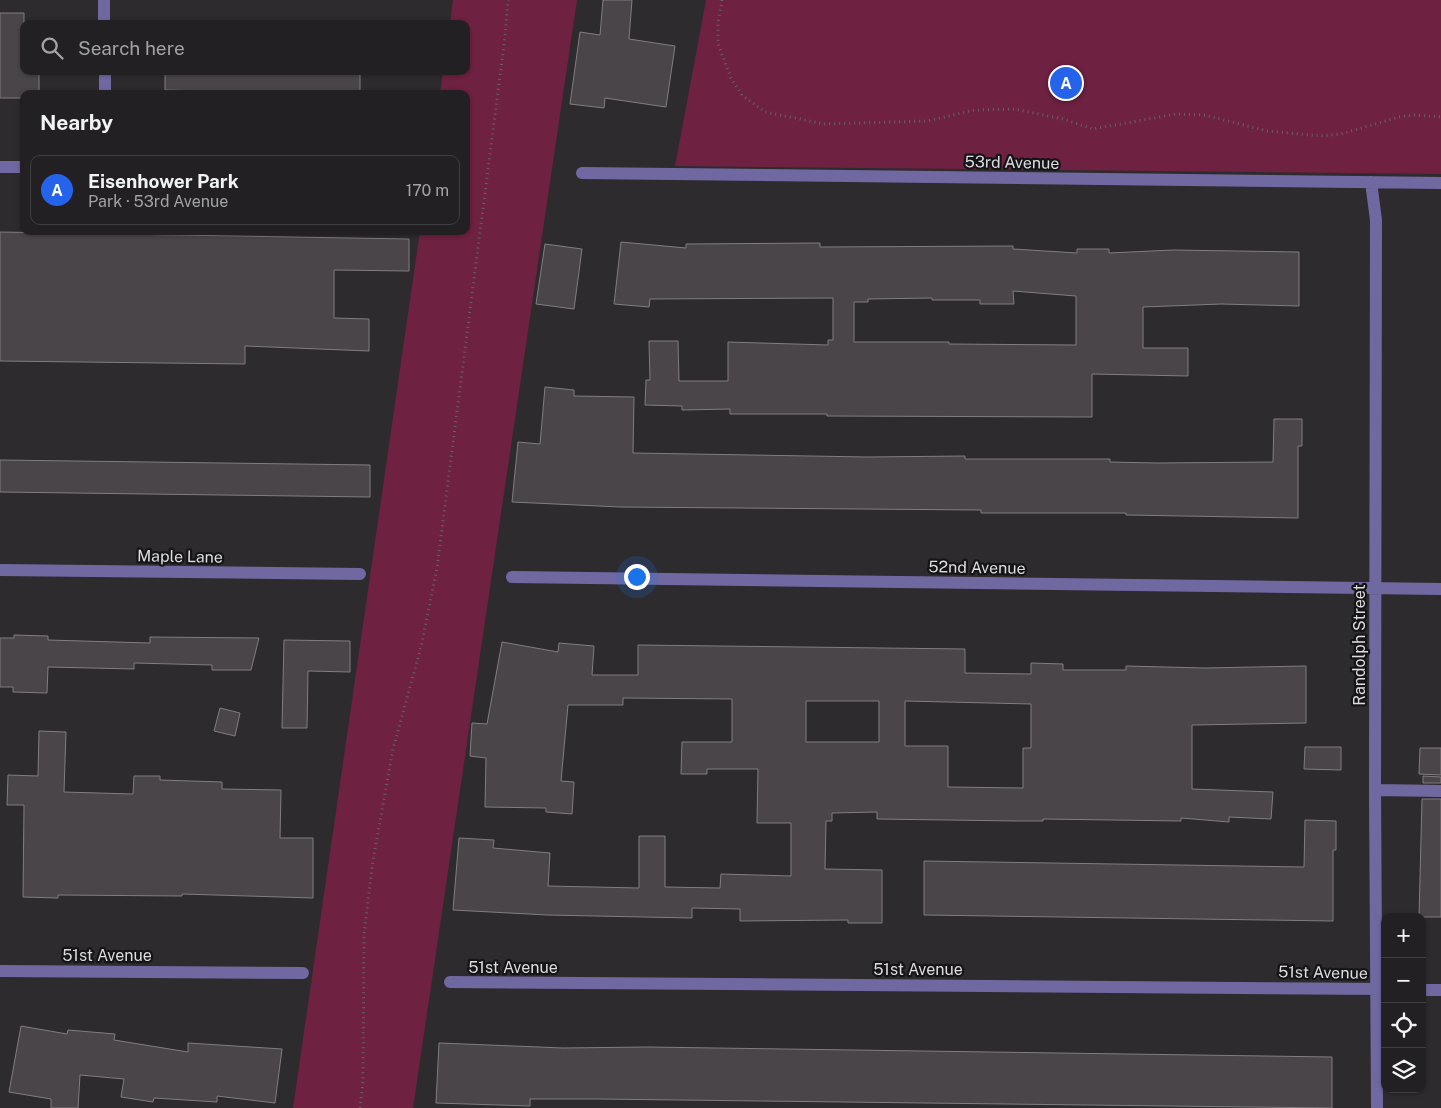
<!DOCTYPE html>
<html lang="en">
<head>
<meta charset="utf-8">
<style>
  :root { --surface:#222023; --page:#2e2d30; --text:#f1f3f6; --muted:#a2a3a6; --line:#3f3e41; --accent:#2563eb }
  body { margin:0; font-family:"Public Sans",sans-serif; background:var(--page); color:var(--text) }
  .controls { position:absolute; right:15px; bottom:15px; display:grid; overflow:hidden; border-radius:10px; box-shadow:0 1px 4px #0004 }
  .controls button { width:45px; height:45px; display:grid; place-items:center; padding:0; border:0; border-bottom:1px solid var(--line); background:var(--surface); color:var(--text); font:25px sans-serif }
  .you { position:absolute; left:636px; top:576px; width:18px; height:18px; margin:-12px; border:4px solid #fff; border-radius:50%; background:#1a73e8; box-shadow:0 0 0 8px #1a73e833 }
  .badge { display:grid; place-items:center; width:32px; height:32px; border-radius:50%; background:var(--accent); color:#fff; font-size:16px; font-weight:700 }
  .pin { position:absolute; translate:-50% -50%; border:2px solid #fff; box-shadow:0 1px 5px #0006 }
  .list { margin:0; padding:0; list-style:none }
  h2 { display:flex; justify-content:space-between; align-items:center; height:65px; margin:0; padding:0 20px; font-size:21px }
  h2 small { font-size:16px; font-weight:400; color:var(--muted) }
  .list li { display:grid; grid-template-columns:32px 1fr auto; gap:15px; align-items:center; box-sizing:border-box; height:70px; margin:0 10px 10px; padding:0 10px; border:1px solid var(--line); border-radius:10px }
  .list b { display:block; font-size:19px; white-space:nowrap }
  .list p { margin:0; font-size:16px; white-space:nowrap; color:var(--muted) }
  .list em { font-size:16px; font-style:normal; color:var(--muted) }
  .icon { flex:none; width:28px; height:28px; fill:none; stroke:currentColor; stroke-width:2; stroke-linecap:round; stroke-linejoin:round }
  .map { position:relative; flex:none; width:1441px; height:1108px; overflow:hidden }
  .search { position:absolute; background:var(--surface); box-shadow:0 1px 4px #0004; left:20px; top:20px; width:450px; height:55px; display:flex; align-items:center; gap:12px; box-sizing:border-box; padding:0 18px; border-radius:10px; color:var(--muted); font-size:19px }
  .panel { position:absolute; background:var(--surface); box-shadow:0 1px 4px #0004; left:20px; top:90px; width:450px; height:145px; border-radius:10px }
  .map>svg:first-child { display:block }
</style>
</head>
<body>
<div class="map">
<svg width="1441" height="1108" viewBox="0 0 1441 1108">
  <rect width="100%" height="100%" fill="#2e2b2f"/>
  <path fill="#6e2141" d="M 453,0 L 577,0 L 413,1108 L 293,1108 L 420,231 L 466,231 L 466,94 L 440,94 L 443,71 L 466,71 L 466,24 L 450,24 Z
    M 706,0 L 1441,0 L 1441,174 L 675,166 Z"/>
  <path fill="#494548" stroke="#817d80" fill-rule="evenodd" d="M 603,0 L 632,0 L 629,39 L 675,46 L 666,107 L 605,98 L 604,108 L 570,104 L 580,32 L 600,35 Z
    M 0,13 L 24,13 L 24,71 L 39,71 L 39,94 L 24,94 L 24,98 L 0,98 Z
    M 165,71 L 360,71 L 360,94 L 165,90 Z
    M 0,232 L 409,239 L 409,271 L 334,270 L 334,318 L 369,319 L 369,351 L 245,346 L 245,364 L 0,361 Z
    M 621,242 L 686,248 L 686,244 L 820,243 L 820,247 L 1013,246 L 1013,249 L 1077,253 L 1077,249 L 1109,249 L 1109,253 L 1173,250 L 1299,252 L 1299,306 L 1221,304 L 1143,307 L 1143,348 L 1188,348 L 1188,376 L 1092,374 L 1092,417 L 827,416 L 827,414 L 730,414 L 730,409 L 682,410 L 682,406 L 645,405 L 646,380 L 650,380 L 649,341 L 678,341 L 679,381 L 728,381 L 728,342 L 828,345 L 828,340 L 833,340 L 833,298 L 650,299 L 649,307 L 614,304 ZM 1013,291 L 1076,296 L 1076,345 L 949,344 L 949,342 L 854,342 L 854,302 L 868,302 L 868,299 L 932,298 L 932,300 L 980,300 L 980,304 L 1014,304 Z
    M 545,244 L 582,249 L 574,309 L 536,304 Z
    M 545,387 L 574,390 L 574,396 L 634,397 L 633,453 L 868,457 L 965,456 L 965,459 L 1110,459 L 1110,462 L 1157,463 L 1273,462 L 1274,419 L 1302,419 L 1302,446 L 1298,446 L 1298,518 L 1126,515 L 1126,513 L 981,513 L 981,510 L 620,507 L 512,502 L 518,442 L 540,444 Z
    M 0,460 L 370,465 L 370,497 L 0,492 Z
    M 14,635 L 48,636 L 48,640 L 150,643 L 150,637 L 259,638 L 251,670 L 212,670 L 212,665 L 134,663 L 134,669 L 48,667 L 47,693 L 13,692 L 13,687 L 0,687 L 0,638 L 14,638 Z
    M 284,640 L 350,641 L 350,672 L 308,671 L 307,728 L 282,728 Z
    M 502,642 L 558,652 L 559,643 L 594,646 L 592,675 L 638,675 L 638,645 L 965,649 L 965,673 L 1031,674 L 1031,663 L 1063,664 L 1063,670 L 1126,670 L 1126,666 L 1205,668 L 1306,666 L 1306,723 L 1192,725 L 1192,789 L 1273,792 L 1271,819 L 1229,817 L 1229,822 L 1181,818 L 1181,821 L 1043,819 L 1043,821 L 1017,821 L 877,819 L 877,812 L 832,813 L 832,821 L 826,821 L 825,869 L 882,870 L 882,923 L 848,923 L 848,920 L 740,921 L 740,909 L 692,908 L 692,918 L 547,915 L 453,910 L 459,838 L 494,840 L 493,848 L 550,853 L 548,886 L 639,888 L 639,836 L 665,836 L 665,887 L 720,888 L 721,874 L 791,876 L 791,823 L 757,823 L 758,769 L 707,769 L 707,774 L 681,774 L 682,742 L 732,742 L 732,699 L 623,698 L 623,705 L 568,705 L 561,781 L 574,782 L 572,814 L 546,812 L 546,808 L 485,807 L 486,758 L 470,756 L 472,723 L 487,724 ZM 806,701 L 879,701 L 879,742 L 806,742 ZM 905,701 L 1031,704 L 1031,748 L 1023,748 L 1023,788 L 948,787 L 948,746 L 905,746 Z
    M 220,708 L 240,713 L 235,736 L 214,731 Z
    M 39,731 L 66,732 L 64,792 L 133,794 L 134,776 L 160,776 L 160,780 L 222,782 L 222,789 L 281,790 L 280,838 L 313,838 L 313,898 L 182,894 L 182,896 L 58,895 L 58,898 L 23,897 L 24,805 L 7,805 L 8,775 L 38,776 Z
    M 1305,747 L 1341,747 L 1341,770 L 1304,769 Z
    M 1420,748 L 1441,748 L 1441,775 L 1419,774 Z
    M 1423,776 L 1441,777 L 1441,783 L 1423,783 Z
    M 1422,799 L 1441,799 L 1441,917 L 1419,917 Z
    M 1305,820 L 1336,821 L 1336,850 L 1333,850 L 1333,921 L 924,915 L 924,861 L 1304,867 Z
    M 21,1026 L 67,1034 L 68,1030 L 115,1034 L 114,1040 L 188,1052 L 188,1043 L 282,1049 L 275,1103 L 217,1096 L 217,1102 L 154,1098 L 153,1102 L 121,1097 L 124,1079 L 80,1075 L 78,1108 L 51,1108 L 51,1099 L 9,1092 Z
    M 439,1043 L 563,1048 L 647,1047 L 1332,1057 L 1332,1108 L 598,1099 L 530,1099 L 530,1106 L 436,1103 Z"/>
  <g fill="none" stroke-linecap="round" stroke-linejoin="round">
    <path stroke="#656366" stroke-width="3" stroke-dasharray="1 4" stroke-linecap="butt" d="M 722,0 L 718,23 L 718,44 L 731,78 L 742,95 L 765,112 L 824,124 L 927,121 L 975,110 L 1014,109 L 1063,119 L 1093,129 L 1176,114 L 1205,115 L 1267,131 L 1321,136 L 1341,134 L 1399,117 L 1413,115 L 1441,117
      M 360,1108 L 363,1082 L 364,934 L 373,860 L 393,749 L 421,647 L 437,568 L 505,37 L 508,0"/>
    <path stroke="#7069a1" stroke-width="12" d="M 104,0 L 104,24
      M 105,71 L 105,94
      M 0,167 L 24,167
      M 582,173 L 1441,183
      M 1371,182 L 1376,220 L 1375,790 L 1377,1108
      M 0,570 L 360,574
      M 512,577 L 1441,589
      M 1375,790 L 1441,791
      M 0,971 L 303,973
      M 450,982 L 1385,989
      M 1422,990 L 1441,990"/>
  </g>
  <g text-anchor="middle" stroke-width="4.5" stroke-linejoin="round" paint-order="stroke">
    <g font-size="16" fill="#dddcde" stroke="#151416">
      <text transform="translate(1012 162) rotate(1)" y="6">53rd Avenue</text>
      <text transform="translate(180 556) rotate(1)" y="6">Maple Lane</text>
      <text transform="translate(977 567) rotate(1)" y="6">52nd Avenue</text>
      <text transform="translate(1359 645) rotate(-90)" y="6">Randolph Street</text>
      <text x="107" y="961">51st Avenue</text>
      <text x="513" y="973">51st Avenue</text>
      <text x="918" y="975">51st Avenue</text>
      <text transform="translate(1323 972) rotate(1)" y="6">51st Avenue</text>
    </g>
  </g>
</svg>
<div class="controls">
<button>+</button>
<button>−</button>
<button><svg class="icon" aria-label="locate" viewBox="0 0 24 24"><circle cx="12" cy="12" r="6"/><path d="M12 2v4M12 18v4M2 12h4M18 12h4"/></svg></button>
<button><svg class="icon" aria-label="layers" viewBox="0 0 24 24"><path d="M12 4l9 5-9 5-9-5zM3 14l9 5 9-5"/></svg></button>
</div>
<div class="you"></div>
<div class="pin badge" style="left:1066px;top:83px">A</div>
<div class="search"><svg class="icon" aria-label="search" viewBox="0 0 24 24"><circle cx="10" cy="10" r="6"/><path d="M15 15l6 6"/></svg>Search here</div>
<section class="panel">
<h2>Nearby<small></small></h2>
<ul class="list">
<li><span class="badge">A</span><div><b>Eisenhower Park</b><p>Park · 53rd Avenue</p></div><em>170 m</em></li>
</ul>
</section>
</div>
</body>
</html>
